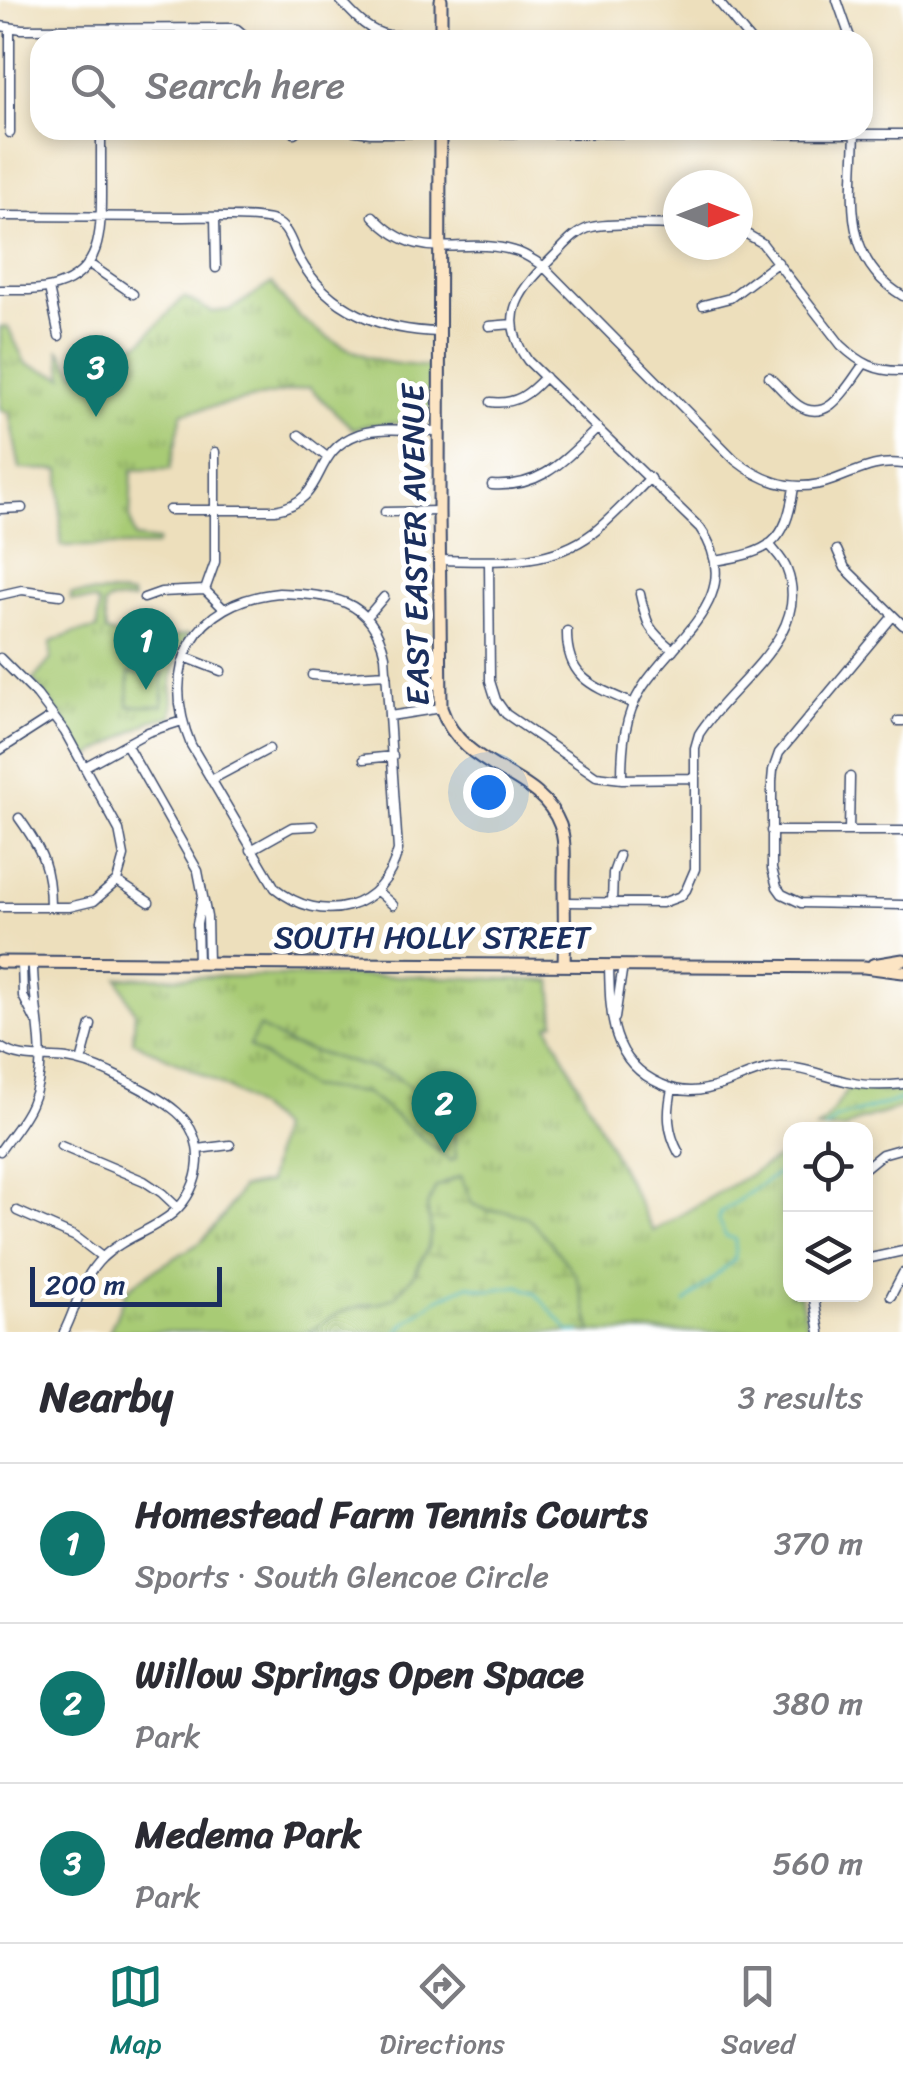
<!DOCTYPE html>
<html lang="en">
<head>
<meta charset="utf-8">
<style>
  :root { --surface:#fff; --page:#f2f2f3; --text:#2b2b33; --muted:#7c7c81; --line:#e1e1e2; --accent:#0f766e }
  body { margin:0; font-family:Sriracha,sans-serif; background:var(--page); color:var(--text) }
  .controls { position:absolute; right:30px; bottom:30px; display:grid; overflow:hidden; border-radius:20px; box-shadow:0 5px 15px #0003 }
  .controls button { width:90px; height:90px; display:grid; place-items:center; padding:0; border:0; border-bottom:2px solid var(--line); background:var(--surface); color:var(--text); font:50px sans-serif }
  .compass { position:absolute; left:663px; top:170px; width:90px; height:90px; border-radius:50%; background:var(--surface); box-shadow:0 5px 15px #0003; rotate:90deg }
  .scale { position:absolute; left:30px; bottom:25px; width:192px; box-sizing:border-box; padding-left:10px; border:5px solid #1b2f5e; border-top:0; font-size:28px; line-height:35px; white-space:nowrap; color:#1b2f5e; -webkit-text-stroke:8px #fff; paint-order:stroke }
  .you { position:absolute; left:488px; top:792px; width:35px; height:35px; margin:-25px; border:8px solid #fff; border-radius:50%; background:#1a73e8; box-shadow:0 0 0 15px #1a73e833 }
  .badge { display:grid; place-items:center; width:65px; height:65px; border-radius:50%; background:var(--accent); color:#fff; font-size:32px; font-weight:700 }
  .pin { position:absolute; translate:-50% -82px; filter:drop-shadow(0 2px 5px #0008) }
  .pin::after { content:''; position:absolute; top:52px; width:35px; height:30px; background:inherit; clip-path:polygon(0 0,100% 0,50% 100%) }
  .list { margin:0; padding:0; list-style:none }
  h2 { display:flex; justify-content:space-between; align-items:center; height:130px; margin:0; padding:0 40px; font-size:42px }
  h2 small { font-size:32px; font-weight:400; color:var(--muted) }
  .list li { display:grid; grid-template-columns:65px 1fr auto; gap:30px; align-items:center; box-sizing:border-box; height:160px; padding:0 40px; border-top:2px solid var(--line) }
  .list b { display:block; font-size:38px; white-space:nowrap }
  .list p { margin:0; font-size:32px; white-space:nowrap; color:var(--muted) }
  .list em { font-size:32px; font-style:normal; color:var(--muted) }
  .icon { flex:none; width:55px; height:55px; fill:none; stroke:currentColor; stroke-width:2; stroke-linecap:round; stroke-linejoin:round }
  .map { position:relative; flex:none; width:903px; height:1332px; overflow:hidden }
  .search { position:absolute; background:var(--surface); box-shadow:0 5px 15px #0003; left:30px; right:30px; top:30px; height:110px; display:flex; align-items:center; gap:25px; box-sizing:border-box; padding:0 35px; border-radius:30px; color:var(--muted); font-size:38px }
  .sheet { height:610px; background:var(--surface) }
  nav { display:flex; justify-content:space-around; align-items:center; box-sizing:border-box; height:140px; border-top:2px solid var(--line); background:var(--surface); font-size:28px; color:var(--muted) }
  nav a { display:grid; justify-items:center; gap:5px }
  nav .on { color:var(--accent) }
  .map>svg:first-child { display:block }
</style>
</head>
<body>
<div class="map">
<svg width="903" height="1332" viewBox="0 0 903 1332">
  <defs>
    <pattern id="grass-tufts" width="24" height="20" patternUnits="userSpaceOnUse" patternTransform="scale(2.5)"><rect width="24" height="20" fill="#a8cb74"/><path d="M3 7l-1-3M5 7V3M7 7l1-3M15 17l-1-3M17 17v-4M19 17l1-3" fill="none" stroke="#88a562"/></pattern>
    <pattern id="wetland-marsh" width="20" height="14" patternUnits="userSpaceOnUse" patternTransform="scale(2.5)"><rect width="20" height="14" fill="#a8cb74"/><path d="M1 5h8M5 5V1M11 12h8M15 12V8" fill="none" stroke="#88a562"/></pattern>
  </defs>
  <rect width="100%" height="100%" fill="#fff"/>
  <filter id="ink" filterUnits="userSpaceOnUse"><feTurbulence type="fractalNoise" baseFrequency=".01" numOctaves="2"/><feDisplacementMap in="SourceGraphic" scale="20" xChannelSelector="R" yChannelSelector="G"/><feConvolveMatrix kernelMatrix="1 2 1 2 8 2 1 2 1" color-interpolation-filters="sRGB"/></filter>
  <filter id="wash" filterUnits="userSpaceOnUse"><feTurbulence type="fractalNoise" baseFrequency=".0048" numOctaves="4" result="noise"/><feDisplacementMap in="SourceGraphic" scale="40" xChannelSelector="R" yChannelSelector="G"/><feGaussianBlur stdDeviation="2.25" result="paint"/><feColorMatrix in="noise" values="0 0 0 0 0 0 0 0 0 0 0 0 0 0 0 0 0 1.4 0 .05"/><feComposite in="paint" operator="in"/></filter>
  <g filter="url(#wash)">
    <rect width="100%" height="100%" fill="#eddfbc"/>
    <path fill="url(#grass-tufts)" stroke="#627d69" stroke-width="2.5" d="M 272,283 C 294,321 340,350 382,361 C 397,365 415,365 430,367 L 431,421 L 368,425 L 353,429 L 309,387 L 182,413 L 170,469 L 132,470 L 130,518 L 135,538 L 158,541 L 156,546 L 61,546 L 60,470 L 20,469 L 9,413 L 0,410 L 0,327 L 8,327 L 26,364 L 64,377 L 59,349 L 76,373 L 142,341 L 184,297 L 212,312 L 230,310 Z
      M 109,593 L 132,596 L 133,600 L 108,601 L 104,606 L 106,632 L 144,644 L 188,634 C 181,649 173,665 172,682 C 171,694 175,705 172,716 L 151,721 L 89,757 L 85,756 L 61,715 L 33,680 L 51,659 L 51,642 L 74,633 L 97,629 L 99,605 L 95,601 L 71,600 L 71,594 Z
      M 264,976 L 409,976 L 552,981 L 555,1022 L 548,1025 L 653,1231 L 790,1151 L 790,1188 L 781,1200 L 790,1248 L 790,1294 L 800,1295 L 808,1332 L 109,1332 L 127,1290 L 140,1279 L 201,1242 L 225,1214 L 241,1188 L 268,1183 L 279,1128 C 243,1088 181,1066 133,1041 L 135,1013 L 118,978 Z
      M 847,1090 L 903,1092 L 903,1107 L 861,1120 L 844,1129 L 817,1129 L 825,1123 Z"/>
    <path fill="url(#wetland-marsh)" stroke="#627d69" stroke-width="2.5" d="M 259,1027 L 291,1045 L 394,1075 L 430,1103 L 453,1130 L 456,1158 L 451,1161 L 366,1093 L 309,1087 L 249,1046 Z
      M 461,1176 L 472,1204 L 489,1211 L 506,1211 L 527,1217 L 545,1236 L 576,1275 L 592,1332 L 308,1332 L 339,1313 L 360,1306 L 380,1303 L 394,1297 L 414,1275 L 428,1247 L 431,1231 L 427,1206 L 436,1187 Z"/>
    <path fill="#a8cb74" stroke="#627d69" stroke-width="2.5" d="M 129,673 L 163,674 L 163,706 L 128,706 Z"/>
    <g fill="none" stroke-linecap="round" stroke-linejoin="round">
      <path stroke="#40b1b8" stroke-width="2.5" d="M 825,1130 L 835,1119 L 903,1099
        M 685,1303 L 735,1259 L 735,1239 L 726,1236 L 718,1221 L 721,1212 L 790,1165
        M 397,1332 L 409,1320 L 438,1299 L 468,1285 L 489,1290 L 519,1286 L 535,1293 L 570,1332 L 580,1332"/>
    </g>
  </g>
  <g filter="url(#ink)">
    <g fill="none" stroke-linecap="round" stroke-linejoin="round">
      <g stroke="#3a496c" stroke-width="11">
        <path id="street" d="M 340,0 C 354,15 367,31 388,35 L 607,37 L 622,40
          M 717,0 L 750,40
          M 837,0 L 851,40
          M 0,26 L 22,29 L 231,28 L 237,29 L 250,40
          M 10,28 L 10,133
          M 349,130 L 370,133 L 903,134
          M 855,130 C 854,193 839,258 903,296
          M 198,131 L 198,130
          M 294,133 L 298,130
          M 0,216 C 61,216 122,217 183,217 C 205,217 255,215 274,221 C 289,227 292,246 299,258 C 328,311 383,331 440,332
          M 373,216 C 422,268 459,234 515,251 C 526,254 534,261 543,266 L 735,460 C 764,483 796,494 833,480 C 858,471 876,460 903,464
          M 215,217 L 216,268
          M 738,229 L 762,243 L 841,345 C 860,363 876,372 903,371
          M 88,263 L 133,294
          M 49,288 L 59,336
          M 0,290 C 19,290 38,291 56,286 C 101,272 101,233 101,194 C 101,173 101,151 101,130
          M 703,305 L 730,298 L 778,262
          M 489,326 L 513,324
          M 769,377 C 779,386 788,398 798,405 C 829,426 848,384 864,364
          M 491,402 C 516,405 529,394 545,377
          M 299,435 L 327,457
          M 492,485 C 542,488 564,460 598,428
          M 0,509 L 22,508
          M 169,510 L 275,510 C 330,500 308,452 359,434 C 383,426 414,431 439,431
          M 385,512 L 439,511
          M 837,550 L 845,568 L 903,625
          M 441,560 C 494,561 548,567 593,533 C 613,517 631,497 650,478
          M 489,561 L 490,681 L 496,700 L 506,714 L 596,776 L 622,779 L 695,778
          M 715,561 C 770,552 786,544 794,487
          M 205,590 L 215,562 L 215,452
          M 279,593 C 330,595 372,597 385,656 L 398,850 C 384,911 321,926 275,888 L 191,745 C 159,667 193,601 279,593 Z
          M 640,594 C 647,625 648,630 673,650
          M 0,595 L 22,590 L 60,595
          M 144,598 L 161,592 L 205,590 L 223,608
          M 893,616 L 779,753 L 773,770 L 772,781 L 772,869 L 777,887 L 782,894 L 801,903 L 903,905
          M 367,617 L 384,597
          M 567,631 C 566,680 595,687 634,704
          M 185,657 L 221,671
          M 0,658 L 37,695 L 65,732 L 119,830 L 124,856 L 117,881 L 94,901 L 69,907 L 0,907
          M 312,675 L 335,677 L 387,674
          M 390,716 L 441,708
          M 898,721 L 903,721
          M 126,744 L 198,871 L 207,917 L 208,963
          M 0,750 L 53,716
          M 364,759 L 393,756
          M 84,767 L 148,732 L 182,721
          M 622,779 C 622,747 624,716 642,688 C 675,637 748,596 700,528 L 528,361 C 495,315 522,288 555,255 C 566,244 576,231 592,227 C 612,222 656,225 678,225
          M 211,780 L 269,749
          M 19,818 C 42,850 50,867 50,907
          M 771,831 L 903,831
          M 849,831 L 850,777
          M 251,850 L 292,827 L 313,826
          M 117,881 L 149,902
          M 376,890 L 393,905
          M 564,902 L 662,903 L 681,896 L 686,890 L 695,869 L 695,748 L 699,734 C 729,685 813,636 787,570 C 784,560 775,552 769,544
          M 612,903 L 613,873 L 619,856
          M 22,962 L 23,996 L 35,1020
          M 198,963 L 197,924 L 202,899
          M 609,965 C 610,1014 610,1062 661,1084 C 676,1091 691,1093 707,1089 C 732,1084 755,1068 781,1067 C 804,1067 826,1077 849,1082 C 866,1086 885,1086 903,1084
          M 615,1018 L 623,965
          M 0,1047 C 21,1061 43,1056 67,1059 C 82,1061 97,1067 110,1073 C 130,1083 160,1097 177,1112 C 208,1139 203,1187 173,1213 C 152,1231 122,1238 102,1258 C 81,1278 77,1307 64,1332
          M 81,1062 L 91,1025
          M 672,1089 C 667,1113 667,1131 679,1153
          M 61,1146 L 144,1181 L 162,1193 L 178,1208
          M 198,1149 L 230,1145
          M 0,1151 C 10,1136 24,1121 31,1104 C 52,1058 32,1010 33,962
          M 866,1167 L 882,1154 L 903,1148
          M 17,1211 L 76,1237 L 102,1257
          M 866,1259 L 903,1251
          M 813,1294 L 820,1332
          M 891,1296 L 903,1273"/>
      </g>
      <g stroke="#3a496c" stroke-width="15">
        <path id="secondary" d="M 441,0 L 441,40
          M 440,130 L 439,511 L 441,708 C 463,773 539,769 560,825 C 566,842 564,861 564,879 C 564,908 565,936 564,965
          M 0,962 L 864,967 L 903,972
          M 873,965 L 903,960"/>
      </g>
      <use href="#street" stroke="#fff" stroke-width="8"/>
      <use href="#secondary" stroke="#fce5c4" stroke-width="11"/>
    </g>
  </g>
  <g text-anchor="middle" stroke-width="10" stroke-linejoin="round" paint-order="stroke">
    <g font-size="32" fill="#1b2f5e" stroke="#fff">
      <text transform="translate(415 545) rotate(-91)" y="11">EAST EASTER AVENUE</text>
      <text x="432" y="948">SOUTH HOLLY STREET</text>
    </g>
  </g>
</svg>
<div class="controls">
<button><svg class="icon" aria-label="locate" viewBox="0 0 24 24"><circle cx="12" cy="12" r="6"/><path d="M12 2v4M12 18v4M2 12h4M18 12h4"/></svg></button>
<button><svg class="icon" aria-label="layers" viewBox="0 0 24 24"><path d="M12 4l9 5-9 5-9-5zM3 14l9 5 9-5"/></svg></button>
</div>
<svg class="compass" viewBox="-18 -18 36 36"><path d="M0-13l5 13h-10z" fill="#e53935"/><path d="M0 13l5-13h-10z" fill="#7c7c81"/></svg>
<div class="scale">200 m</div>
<div class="you"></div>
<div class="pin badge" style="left:146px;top:690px">1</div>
<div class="pin badge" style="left:444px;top:1153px">2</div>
<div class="pin badge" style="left:96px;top:417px">3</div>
<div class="search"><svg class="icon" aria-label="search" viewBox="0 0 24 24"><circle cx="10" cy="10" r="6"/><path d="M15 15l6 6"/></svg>Search here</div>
</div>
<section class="sheet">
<h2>Nearby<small>3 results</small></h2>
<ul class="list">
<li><span class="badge">1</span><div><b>Homestead Farm Tennis Courts</b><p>Sports · South Glencoe Circle</p></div><em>370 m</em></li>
<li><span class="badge">2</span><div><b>Willow Springs Open Space</b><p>Park</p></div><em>380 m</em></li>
<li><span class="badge">3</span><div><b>Medema Park</b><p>Park</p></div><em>560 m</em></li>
</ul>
</section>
<nav>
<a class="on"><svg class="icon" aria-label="map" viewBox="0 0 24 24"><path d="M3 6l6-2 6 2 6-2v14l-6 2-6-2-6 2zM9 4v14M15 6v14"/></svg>Map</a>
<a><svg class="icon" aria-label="directions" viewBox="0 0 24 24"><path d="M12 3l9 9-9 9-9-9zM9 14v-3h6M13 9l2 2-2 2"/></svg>Directions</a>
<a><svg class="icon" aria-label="saved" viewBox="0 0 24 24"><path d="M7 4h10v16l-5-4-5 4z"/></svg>Saved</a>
</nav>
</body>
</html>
